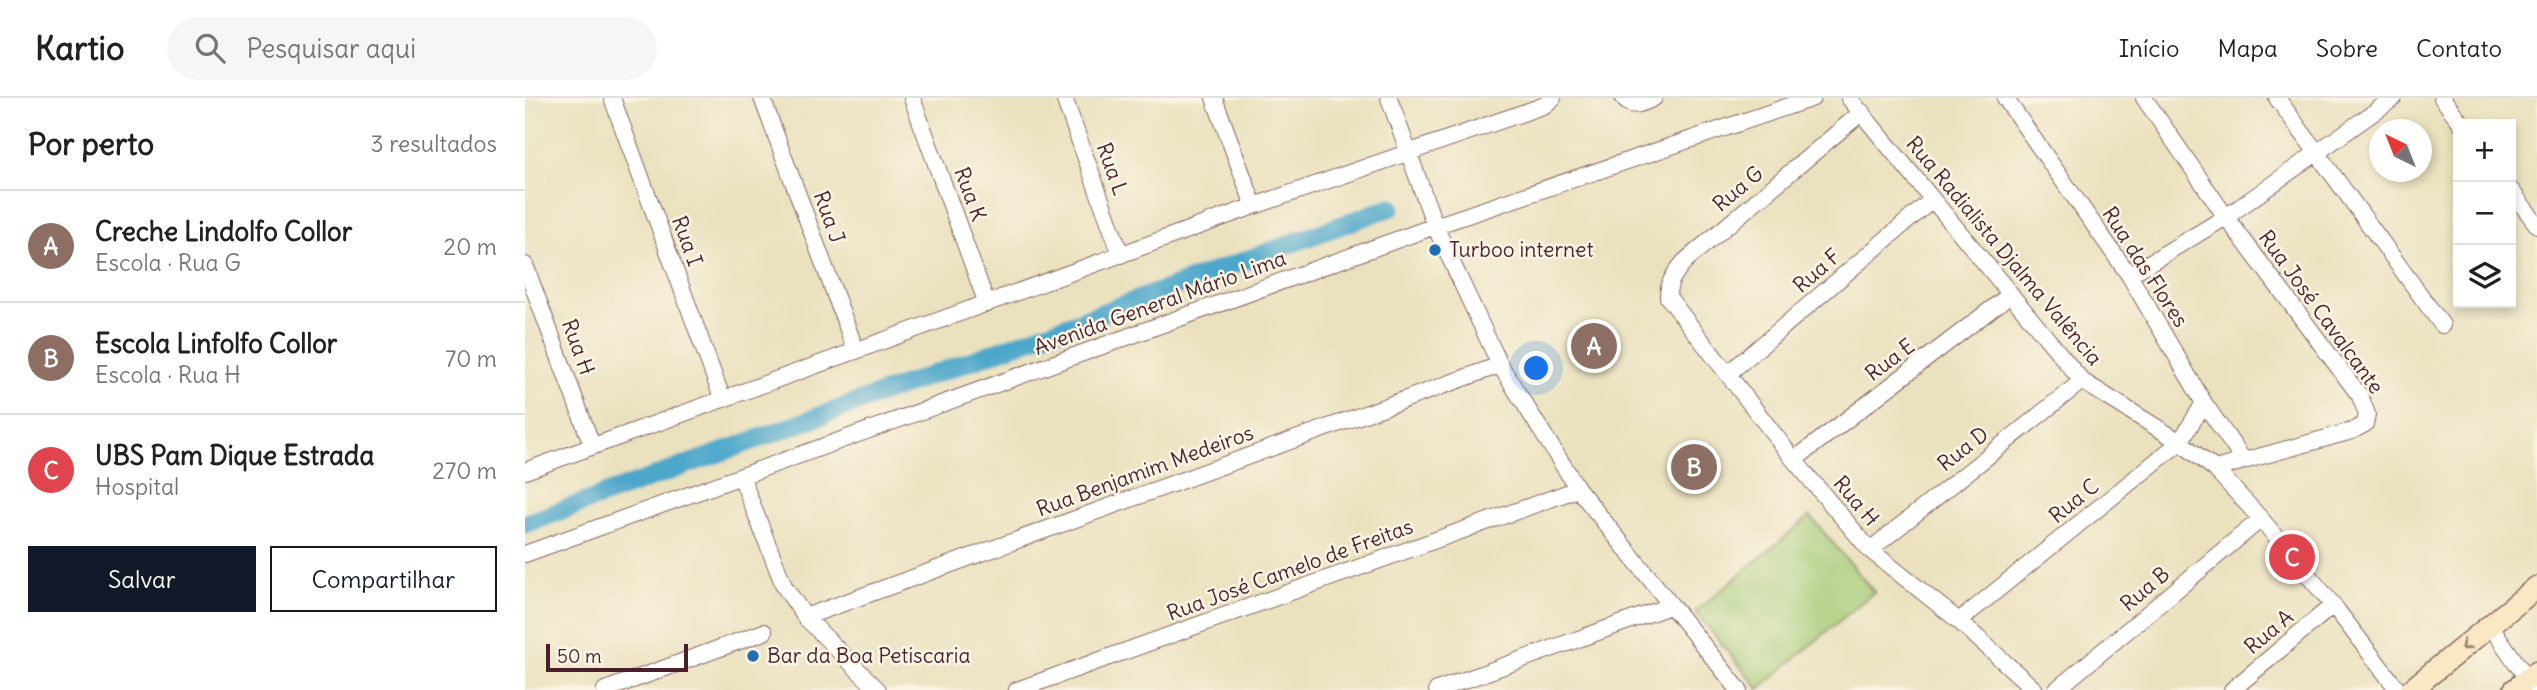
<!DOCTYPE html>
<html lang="pt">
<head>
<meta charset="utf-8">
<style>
  :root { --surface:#fff; --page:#f6f6f6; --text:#202124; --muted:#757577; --line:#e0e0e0; --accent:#111827 }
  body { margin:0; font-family:Delius,sans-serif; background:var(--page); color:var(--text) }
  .controls { position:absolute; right:21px; top:21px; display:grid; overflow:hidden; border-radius:0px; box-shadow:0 4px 10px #0003 }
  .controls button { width:63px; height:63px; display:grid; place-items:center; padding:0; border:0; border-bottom:2px solid var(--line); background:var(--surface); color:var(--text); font:35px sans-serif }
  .compass { position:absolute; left:1844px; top:21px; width:63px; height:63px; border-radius:50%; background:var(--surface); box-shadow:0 4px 10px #0003; rotate:317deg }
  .scale { position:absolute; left:21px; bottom:18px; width:142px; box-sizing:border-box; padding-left:7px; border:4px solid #4a1f2b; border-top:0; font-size:19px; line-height:24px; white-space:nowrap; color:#4a1f2b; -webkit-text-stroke:5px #fcf5e5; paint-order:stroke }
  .you { position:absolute; left:1012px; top:271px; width:24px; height:24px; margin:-18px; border:5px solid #fff; border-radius:50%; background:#1a73e8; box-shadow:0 0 0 10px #1a73e833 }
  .badge { display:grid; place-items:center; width:46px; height:46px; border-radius:50%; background:var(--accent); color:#fff; font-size:23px; font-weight:700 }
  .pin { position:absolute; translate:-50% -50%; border:4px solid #fff; box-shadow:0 2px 7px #0006 }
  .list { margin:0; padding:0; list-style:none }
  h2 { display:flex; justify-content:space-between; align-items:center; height:91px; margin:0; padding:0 28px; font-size:30px }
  h2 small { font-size:23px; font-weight:400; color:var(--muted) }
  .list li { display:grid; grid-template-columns:46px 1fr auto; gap:21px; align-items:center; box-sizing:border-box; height:112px; padding:0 28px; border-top:2px solid var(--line) }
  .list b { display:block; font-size:26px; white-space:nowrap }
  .list p { margin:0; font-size:23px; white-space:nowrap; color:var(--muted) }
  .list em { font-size:23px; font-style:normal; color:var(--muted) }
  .actions { display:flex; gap:14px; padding:21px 28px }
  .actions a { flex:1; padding:16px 0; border:2px solid var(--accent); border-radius:0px; text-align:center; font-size:24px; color:var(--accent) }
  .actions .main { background:var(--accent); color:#fff }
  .icon { flex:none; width:38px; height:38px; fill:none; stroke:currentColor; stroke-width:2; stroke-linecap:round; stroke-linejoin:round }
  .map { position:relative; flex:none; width:2012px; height:592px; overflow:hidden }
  header { display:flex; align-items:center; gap:42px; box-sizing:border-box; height:98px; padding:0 35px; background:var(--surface); border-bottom:2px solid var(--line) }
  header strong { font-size:33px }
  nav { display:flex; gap:38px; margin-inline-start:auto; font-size:24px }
  .search { width:490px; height:63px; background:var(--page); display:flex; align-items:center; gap:18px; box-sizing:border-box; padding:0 24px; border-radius:38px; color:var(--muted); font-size:26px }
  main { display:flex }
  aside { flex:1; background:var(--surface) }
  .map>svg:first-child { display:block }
</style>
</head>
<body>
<header>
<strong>Kartio</strong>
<div class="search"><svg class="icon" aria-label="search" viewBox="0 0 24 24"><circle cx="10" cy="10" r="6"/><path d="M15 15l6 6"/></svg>Pesquisar aqui</div>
<nav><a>Início</a><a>Mapa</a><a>Sobre</a><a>Contato</a></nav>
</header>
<main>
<aside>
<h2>Por perto<small>3 resultados</small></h2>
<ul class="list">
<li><span class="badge" style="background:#8d6e63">A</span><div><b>Creche Lindolfo Collor</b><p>Escola · Rua G</p></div><em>20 m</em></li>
<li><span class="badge" style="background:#8d6e63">B</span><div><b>Escola Linfolfo Collor</b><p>Escola · Rua H</p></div><em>70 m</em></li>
<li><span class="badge" style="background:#e0444e">C</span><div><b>UBS Pam Dique Estrada</b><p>Hospital</p></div><em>270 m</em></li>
</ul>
<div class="actions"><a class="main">Salvar</a><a>Compartilhar</a></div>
</aside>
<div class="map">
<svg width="2012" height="592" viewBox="0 0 2012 592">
  <rect width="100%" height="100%" fill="#fcf5e5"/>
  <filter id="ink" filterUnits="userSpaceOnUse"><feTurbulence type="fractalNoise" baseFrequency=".0143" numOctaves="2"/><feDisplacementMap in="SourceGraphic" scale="14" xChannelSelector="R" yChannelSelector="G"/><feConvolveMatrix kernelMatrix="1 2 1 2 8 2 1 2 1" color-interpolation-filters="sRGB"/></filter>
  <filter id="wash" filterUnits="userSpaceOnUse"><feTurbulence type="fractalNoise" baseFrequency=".00686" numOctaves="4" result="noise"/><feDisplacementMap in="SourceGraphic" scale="28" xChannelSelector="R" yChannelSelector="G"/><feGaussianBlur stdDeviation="1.57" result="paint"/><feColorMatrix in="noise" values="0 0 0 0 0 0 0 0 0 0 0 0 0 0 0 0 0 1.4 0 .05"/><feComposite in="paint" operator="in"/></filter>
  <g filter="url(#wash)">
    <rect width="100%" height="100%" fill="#eae1be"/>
    <path fill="#a3c974" stroke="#767450" stroke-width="2" d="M 1285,418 L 1349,494 L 1234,591 L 1170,514 Z"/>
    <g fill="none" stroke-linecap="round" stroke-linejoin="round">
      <path stroke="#4ea7cb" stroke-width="19" d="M 0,426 L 866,109"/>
    </g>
  </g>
  <g filter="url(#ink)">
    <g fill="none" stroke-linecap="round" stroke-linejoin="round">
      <g stroke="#82635e" stroke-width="18">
        <path id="street" d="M 87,0 L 197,300
          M 237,0 L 331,253
          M 387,0 L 462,206
          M 539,0 L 596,157
          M 689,0 L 729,108
          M 864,0 L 910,128 L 975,267 L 1053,391 L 1214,592
          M 1098,0 C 1107,12 1118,5 1129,0
          M 1324,0 L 1557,283 L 1655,344 L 1690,371 L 1736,421 L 1808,507 L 1873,592
          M 1480,0 L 1604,177 L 1679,305 L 1719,363
          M 1619,0 L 1701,119 L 1835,298 L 1842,316 L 1840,326 L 1827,333 L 1690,371
          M 1752,0 L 1917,227
          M 1917,0 L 1937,26
          M 1337,14 L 1160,163 C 1150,175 1143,183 1143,199 L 1269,362 L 1345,452 L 1434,523 L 1510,592
          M 1986,92 L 2012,127
          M 0,167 L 67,347
          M 1604,177 L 1701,119 L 1869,0
          M 1204,275 L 1407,102
          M 1269,362 L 1486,196
          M 0,373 L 729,108 L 1009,11 L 1020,7 L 1028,0
          M 216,378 L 259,488 L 280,519 L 353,592
          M 1345,452 L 1557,283
          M 0,456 L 910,128 L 1288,0
          M 280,519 L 975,267
          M 1434,523 L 1655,344 L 1679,305
          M 1965,527 L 2010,592
          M 80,592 L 239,534
          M 492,592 L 1053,391
          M 912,592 L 1145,508
          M 1531,592 L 1736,421
          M 1707,592 L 1808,507"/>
      </g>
      <g stroke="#82635e" stroke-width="24">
        <path id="secondary" d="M 1886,592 L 2012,489
          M 1989,592 L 2012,574"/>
      </g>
      <use href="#street" stroke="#fff" stroke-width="16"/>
      <use href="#secondary" stroke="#fae7c3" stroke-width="21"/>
    </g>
    <defs><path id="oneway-chevron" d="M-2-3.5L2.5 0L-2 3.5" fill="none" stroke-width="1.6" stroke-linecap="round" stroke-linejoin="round" transform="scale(1.75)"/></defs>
    <use stroke="#a28377" href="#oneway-chevron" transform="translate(1940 548) rotate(141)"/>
  </g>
  <g fill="#1f6fb2" stroke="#fcf5e5" stroke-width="2.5">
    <circle cx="910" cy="152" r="7"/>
    <circle cx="228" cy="558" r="7"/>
  </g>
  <g text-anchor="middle" stroke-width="5" stroke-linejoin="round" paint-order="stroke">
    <g font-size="21" fill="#4a1f2b" stroke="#fcf5e5">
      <text transform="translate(587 71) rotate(70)" y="7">Rua L</text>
      <text transform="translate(1213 91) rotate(-40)" y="7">Rua G</text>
      <text transform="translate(445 96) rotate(70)" y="7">Rua K</text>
      <text transform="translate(304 119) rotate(70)" y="7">Rua J</text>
      <text transform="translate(162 143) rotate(70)" y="7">Rua I</text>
      <text transform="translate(1479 153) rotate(50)" y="7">Rua Radialista Djalma Valência</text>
      <text transform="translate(1620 169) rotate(57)" y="7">Rua das Flores</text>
      <text transform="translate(1292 173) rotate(-41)" y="7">Rua F</text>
      <text transform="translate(635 205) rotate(-20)" y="7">Avenida General Mário Lima</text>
      <text transform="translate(1796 214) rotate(54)" y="7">Rua José Cavalcante</text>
      <text transform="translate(53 249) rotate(70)" y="7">Rua H</text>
      <text transform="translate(1365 262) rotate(-37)" y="7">Rua E</text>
      <text transform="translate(1438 351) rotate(-38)" y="7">Rua D</text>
      <text transform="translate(620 373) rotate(-20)" y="7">Rua Benjamim Medeiros</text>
      <text transform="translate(1331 403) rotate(50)" y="7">Rua H</text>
      <text transform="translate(1549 403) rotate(-39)" y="7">Rua C</text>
      <text transform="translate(765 472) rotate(-20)" y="7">Rua José Camelo de Freitas</text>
      <text transform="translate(1620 491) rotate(-40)" y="7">Rua B</text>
      <text transform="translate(1744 534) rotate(-40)" y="7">Rua A</text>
    </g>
    <g font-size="21" fill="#4a1f2b" stroke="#fcf5e5" text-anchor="start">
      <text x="924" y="159">Turboo internet</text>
      <text x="242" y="565">Bar da Boa Petiscaria</text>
    </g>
  </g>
</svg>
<div class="controls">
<button>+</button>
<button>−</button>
<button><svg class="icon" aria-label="layers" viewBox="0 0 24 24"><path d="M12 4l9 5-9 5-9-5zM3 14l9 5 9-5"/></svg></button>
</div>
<svg class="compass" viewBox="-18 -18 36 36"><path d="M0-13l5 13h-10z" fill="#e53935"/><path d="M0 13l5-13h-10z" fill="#757577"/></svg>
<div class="scale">50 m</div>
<div class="you"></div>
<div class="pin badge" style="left:1069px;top:248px;background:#8d6e63">A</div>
<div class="pin badge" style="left:1169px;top:369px;background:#8d6e63">B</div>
<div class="pin badge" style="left:1767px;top:459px;background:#e0444e">C</div>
</div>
</main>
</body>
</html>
